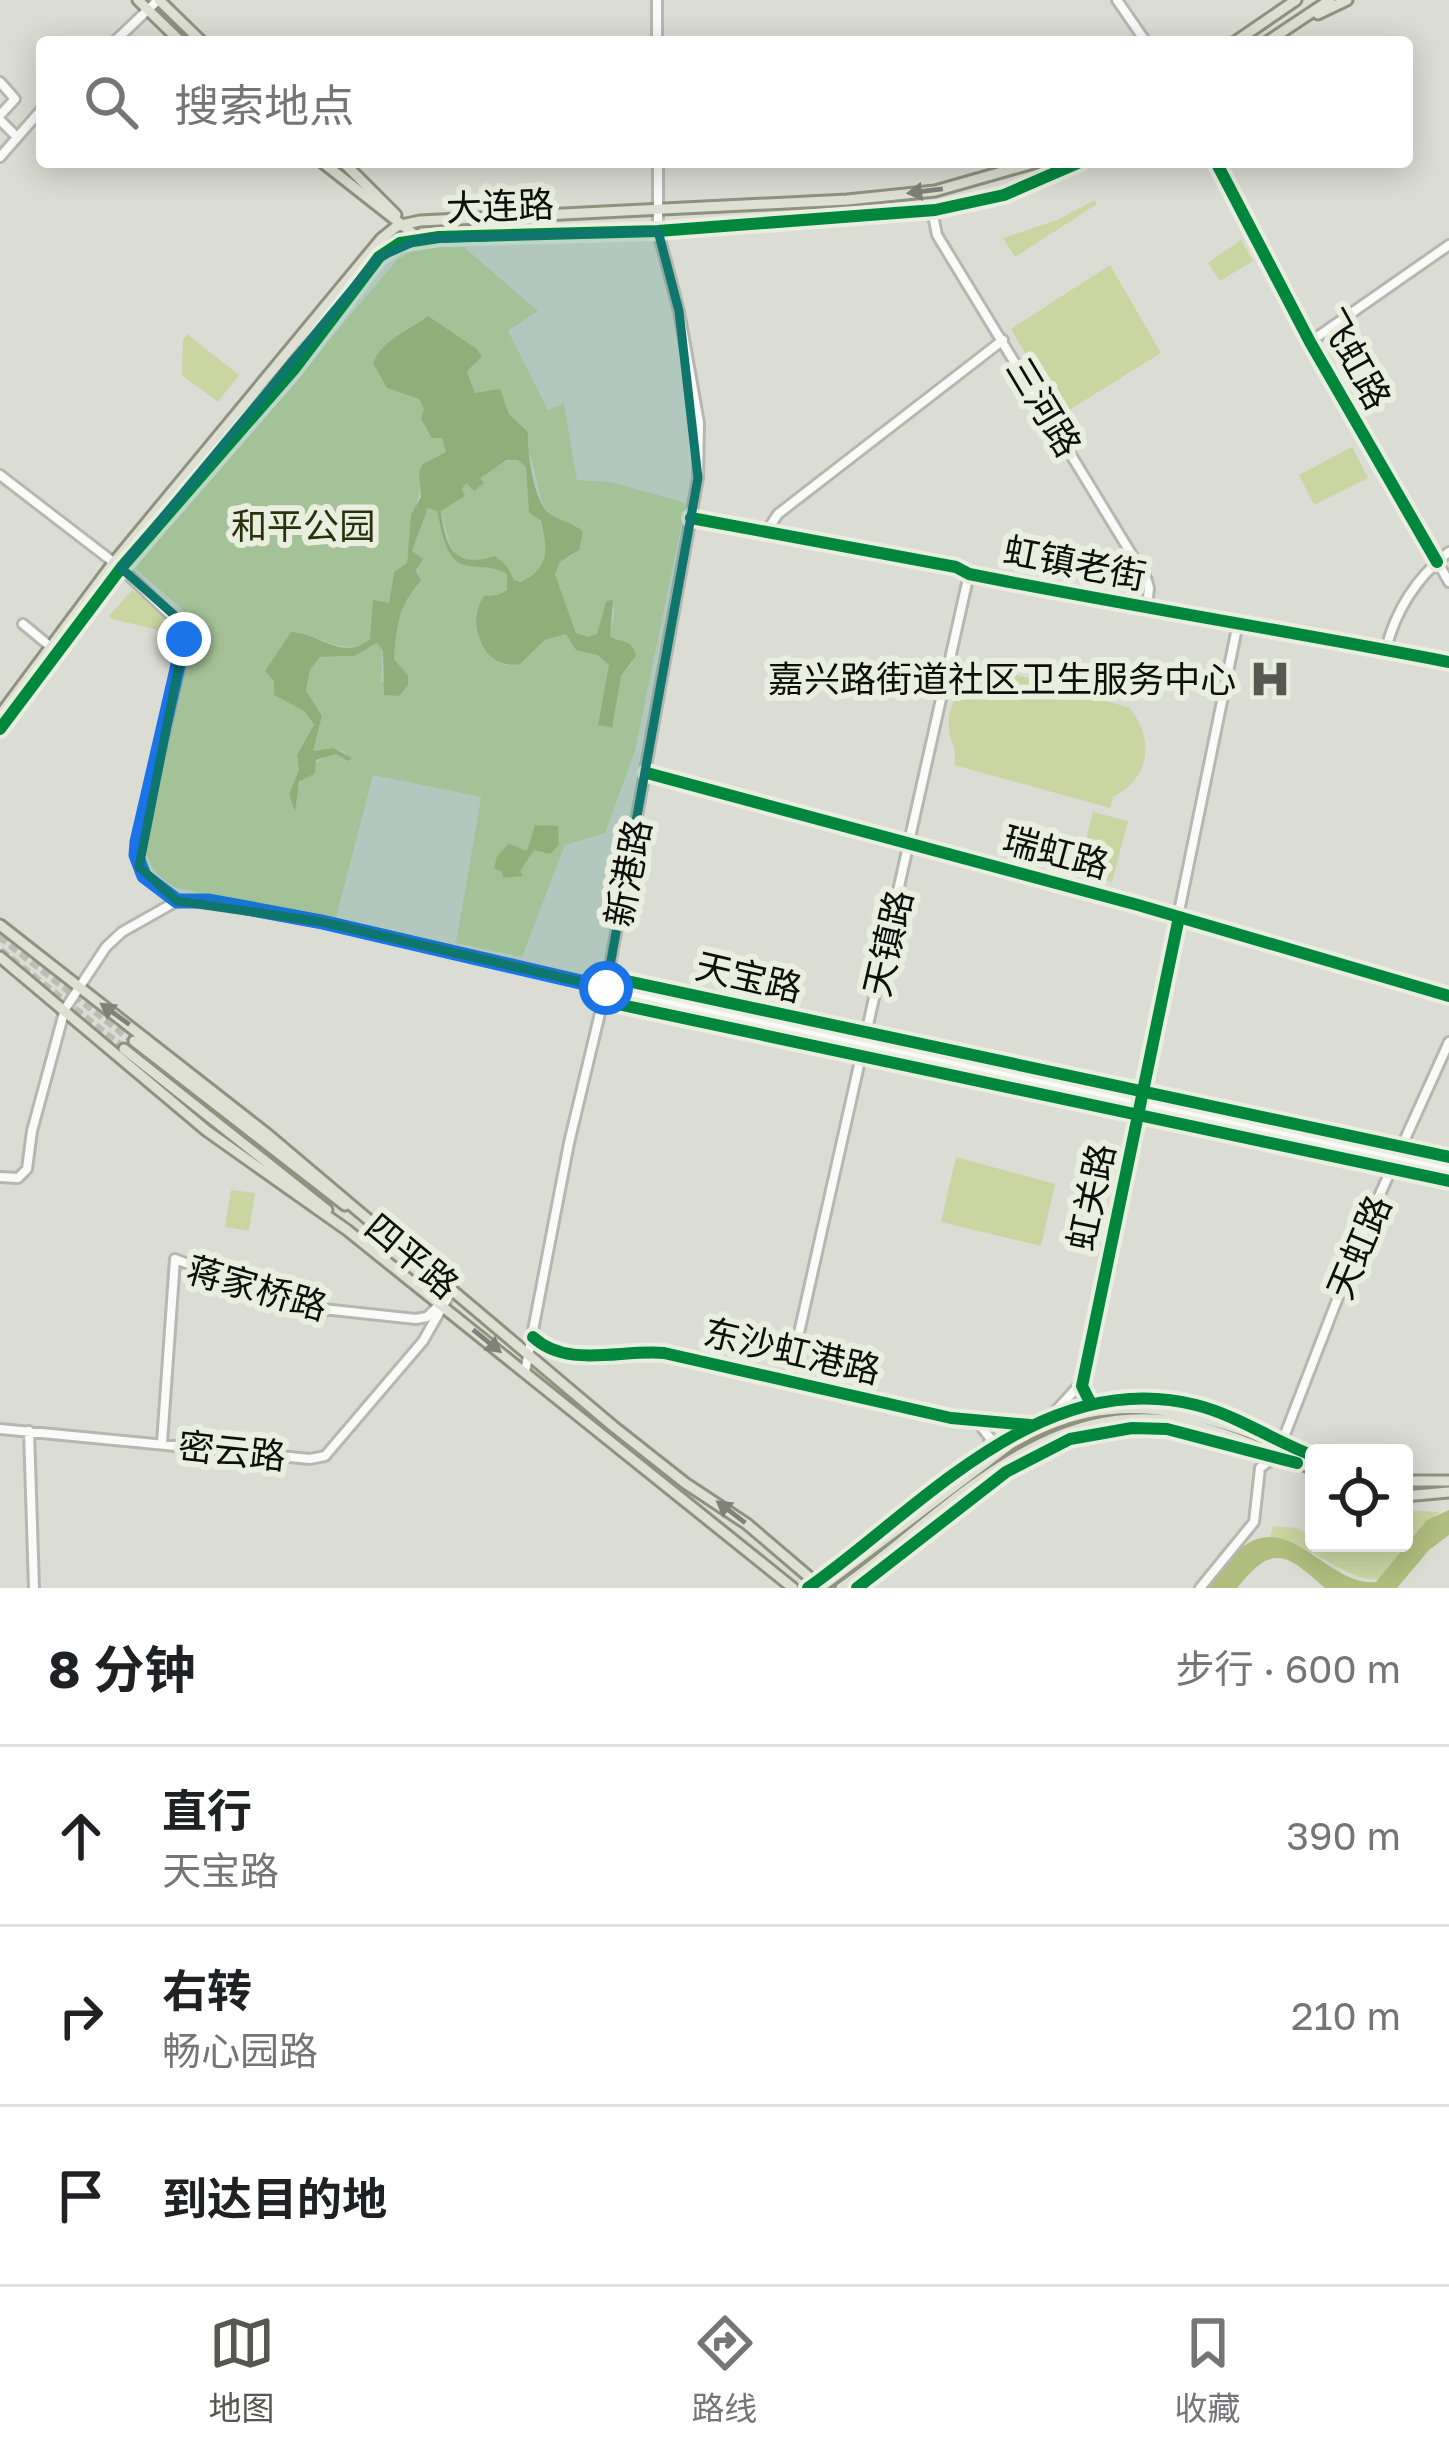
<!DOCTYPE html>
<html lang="zh">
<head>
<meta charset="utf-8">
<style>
  :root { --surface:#fff; --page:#f6f6f6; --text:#202124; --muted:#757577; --line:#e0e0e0; --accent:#565751 }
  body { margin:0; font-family:"Golos Text","Noto Sans SC",sans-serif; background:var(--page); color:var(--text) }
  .controls { position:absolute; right:36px; bottom:36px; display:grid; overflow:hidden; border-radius:12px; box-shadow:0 6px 30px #0003 }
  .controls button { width:108px; height:108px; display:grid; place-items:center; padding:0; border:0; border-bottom:3px solid var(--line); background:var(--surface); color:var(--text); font:60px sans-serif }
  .stop { position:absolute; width:36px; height:36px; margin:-27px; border:9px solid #1a73e8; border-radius:50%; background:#fff }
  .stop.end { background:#1a73e8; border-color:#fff; box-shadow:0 3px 12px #0008 }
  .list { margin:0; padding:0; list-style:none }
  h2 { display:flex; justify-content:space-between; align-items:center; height:156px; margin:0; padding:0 48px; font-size:51px }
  h2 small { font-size:39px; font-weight:400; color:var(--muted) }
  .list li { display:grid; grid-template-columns:78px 1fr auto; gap:36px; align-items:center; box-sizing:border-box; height:180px; padding:0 48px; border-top:3px solid var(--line) }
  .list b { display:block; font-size:45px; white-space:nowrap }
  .list p { margin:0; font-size:39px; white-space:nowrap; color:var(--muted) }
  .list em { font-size:39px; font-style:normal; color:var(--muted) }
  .icon { flex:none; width:66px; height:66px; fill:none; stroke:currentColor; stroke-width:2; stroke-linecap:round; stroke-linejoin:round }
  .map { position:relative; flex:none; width:1449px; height:1588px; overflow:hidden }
  .search { position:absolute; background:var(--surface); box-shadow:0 6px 30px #0003; left:36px; right:36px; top:36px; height:132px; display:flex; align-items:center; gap:30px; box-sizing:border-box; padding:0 42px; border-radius:12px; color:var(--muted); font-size:45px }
  .sheet { height:696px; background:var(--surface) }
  nav { display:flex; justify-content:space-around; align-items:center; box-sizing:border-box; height:168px; border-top:3px solid var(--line); background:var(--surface); font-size:33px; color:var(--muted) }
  nav a { display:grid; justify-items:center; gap:6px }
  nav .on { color:var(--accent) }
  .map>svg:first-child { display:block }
</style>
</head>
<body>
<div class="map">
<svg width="1449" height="1588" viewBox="0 0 1449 1588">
  <rect width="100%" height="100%" fill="#dbddd4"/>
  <path fill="#cad5a2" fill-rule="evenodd" d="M 1095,200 L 1097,204 L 1015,257 L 1003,238 L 1057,220 Z
    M 1241,240 L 1253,261 L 1220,281 L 1208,263 Z
    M 464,247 L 538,311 L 508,331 L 548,410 L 564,403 L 577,480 L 611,482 L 686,503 L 635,751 L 605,833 L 565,845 L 522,957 L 456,943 L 481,797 L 373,775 L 336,918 L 177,888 C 158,878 150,867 144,847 L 191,633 L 183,610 L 135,568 L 398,259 L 419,248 ZM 428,317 L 477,349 L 474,366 L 467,372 L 475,393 L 502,399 L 509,414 L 528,432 C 527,451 529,451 534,469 C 543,503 536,512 576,525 L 575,554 L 560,562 L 555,574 L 576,633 L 588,638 L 597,634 L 606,602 L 615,609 L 610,636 L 618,639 L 633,662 L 621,676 L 611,728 L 598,725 L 610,665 L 566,634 L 545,640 L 520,664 L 504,665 L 479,641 L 476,613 L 488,595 L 498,596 L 507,589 L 507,574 C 488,563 470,567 451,556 L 437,511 L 428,508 L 412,551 L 421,582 C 398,606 397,627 394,659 L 408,675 L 381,682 L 383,651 L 377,643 L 348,657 L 320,657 L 310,670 L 306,689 L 322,716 L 313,752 L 344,751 L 348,760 L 336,754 C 311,759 294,783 295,809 L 289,794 L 300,770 L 297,755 L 314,726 L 304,711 L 274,693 L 274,681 L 265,671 L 291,632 C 320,633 336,655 367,643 L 389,603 L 394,572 L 407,564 C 408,528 421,499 423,464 L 446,452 L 446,443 L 419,399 L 387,388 L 400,336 Z
    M 1110,265 L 1161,353 L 1061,415 L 1011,329 Z
    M 187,334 L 239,375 L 218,402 L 182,375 L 183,340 Z
    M 1352,447 L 1368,478 L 1314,505 L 1299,475 Z
    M 518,459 L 526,466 C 523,514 576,551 521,582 L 514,580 L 507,566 L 460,559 L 450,545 L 441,510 L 465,496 L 462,489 L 466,482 C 485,477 498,461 518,459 Z
    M 132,590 L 171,619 L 175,634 L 112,619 L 109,616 Z
    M 1004,671 L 1130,708 C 1155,741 1150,778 1113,797 L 1110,808 L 954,765 C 958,750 950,743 949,728 C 946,695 974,673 1004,671 Z
    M 1093,812 L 1128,821 L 1112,882 L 1078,872 Z
    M 956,1157 L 1055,1184 L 1041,1246 L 941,1222 Z
    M 231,1190 L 255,1193 L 249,1231 L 225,1227 Z
    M 1404,1510 L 1440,1512 C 1414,1529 1404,1558 1382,1578 C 1354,1588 1309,1541 1270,1538 L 1273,1526 L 1296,1528 L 1314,1536 L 1314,1543 L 1329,1543 L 1349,1553 L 1354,1543 L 1404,1543 Z"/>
  <path fill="#b0bd7e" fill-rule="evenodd" d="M 428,316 L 477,349 L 482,356 L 467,372 L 475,393 L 500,389 L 509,414 L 528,432 C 527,450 533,501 549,513 C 560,521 573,522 583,532 L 579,550 L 560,562 L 555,574 L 576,633 L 588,637 L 597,634 L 606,602 L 613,599 L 610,636 C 621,643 632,638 636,656 L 621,676 L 612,728 L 598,725 L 609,665 L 597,655 L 576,650 L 566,634 L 545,640 L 520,664 C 483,671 465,623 484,596 L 498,595 L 507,590 L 507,574 C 493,566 485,568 469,566 C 445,564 442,531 437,511 L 428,508 L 412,551 L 423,559 L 416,570 L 421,581 C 398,606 397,626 394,659 L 408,675 L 408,685 L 399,696 L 384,695 L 383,651 L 377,643 L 354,656 L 320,657 L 310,670 L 306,690 L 322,716 L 313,751 L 333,748 L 352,758 L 348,761 L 336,754 L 316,760 L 315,773 L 299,782 L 295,812 L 289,794 L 299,770 L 297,755 L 314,725 L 304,711 L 274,695 L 274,681 L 265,671 L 291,632 C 321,633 342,662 370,639 L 373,600 L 389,603 L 394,572 L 407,563 L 411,515 L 421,497 L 419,471 L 423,464 L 446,452 L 442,438 L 432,438 L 421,419 L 424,408 L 419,399 L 387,388 L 373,363 C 383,339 407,332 428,316 ZM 507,460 L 518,460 L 526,467 L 529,512 L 541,521 C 548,551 550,566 521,582 L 514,580 L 507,566 L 495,556 C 455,569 445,548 441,511 L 465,496 L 462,489 L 466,483 L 474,491 L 484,483 L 480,478 Z
    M 535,825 L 558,826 L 559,845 L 550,854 L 534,850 L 520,871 L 523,876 L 503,878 L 502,872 L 494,868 L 497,856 L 509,844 L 527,851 Z
    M 1449,1510 L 1449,1535 L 1429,1550 L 1397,1588 L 1325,1588 C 1286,1553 1273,1543 1237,1588 L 1208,1588 C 1218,1576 1227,1561 1238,1551 C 1288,1505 1328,1588 1376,1582 L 1427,1520 Z"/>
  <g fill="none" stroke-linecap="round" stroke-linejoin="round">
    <path stroke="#bcbeb6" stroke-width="9" stroke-dasharray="9 4.5" stroke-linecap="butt" d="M 0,936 L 134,1041
      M 0,951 L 124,1049"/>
    <g stroke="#b6b7b0" stroke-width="14">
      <path id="minor" d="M 657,0 L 657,42
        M 1117,0 L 1146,42
        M 114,42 L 158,0
        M 0,82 L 15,99 L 0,115
        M 0,120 L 17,137
        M 0,157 L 42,109
        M 1216,162 L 1310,342 L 1449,582
        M 932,210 L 937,235 L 1146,578 L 1149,588 L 1147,607
        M 1310,342 L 1449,245
        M 0,475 L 121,568 L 180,624 L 182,656 L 136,855 L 144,876 L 175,900
        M 691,518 L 956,567 L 969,574 C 1129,606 1289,631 1449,662
        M 766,532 L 778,514 L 1003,340
        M 23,624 L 52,648
        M 1386,649 C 1396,609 1416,578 1449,552
        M 647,773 L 1138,905 L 1449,996
        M 0,1177 L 18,1178 L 27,1169 L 32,1131 L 65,1009 L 106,947 L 122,932 L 177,901 L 209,901 L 322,922 L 742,1018 L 1449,1169
        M 533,1337 C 567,1369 621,1349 664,1353 L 979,1424 L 1042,1426 L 1083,1381
        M 525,1372 L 569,1143 L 606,988 L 698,478 L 699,423 L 679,311 L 658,231 L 658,162
        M 788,1382 L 969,574
        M 1102,1410 L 1087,1400 L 1082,1386 L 1238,623
        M 980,1425 L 990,1438 L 986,1462
        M 0,1429 L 310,1459 L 325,1456 L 423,1341 L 452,1290
        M 29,1431 L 34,1588
        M 162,1443 L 175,1259 L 304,1307 L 416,1319 L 427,1317 L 437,1307
        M 1200,1588 L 1254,1522 L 1260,1468 L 1277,1455 L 1366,1225 L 1449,1042"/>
    </g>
    <g stroke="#8f927d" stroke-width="15">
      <path id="major" d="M 138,0 L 181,42
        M 159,0 L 202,42
        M 1318,14 L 1347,0
        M 1235,42 L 1296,0
        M 1267,42 L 1330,0
        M 322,162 L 420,239
        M 343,162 L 396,215
        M 0,715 L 114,562 L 381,239 L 397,226 L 420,221 L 847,200 L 935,191 L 1037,162
        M 0,729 L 121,568 L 294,369 L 379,257 L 400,243 L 439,237 L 658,231 L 935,210 L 1004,195 L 1080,162
        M 0,925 L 267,1134 L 614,1427 L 685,1483 L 747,1524 L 822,1588
        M 0,957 L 207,1131 L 347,1230 L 793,1588
        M 134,1041 L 345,1205
        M 124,1049 L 327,1210
        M 1404,1481 L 1449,1481
        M 1404,1496 L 1449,1492
        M 820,1588 L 1012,1443 C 1121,1379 1206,1416 1314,1456
        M 841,1588 C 948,1513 1048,1389 1193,1425 C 1234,1435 1274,1454 1314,1469"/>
    </g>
    <use href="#minor" stroke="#fafaf9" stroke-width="8"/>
    <use href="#major" stroke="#dee0d4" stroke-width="9"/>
    <g stroke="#e9eede" stroke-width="20">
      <path id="cycleway" d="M 1216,162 L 1310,342 L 1437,562
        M 691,518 L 956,567 L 969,574 C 1129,606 1289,631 1449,662
        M 0,729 L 121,568 L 294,369 L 379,257 L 400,243 L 439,237 L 658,231 L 935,210 L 1004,195 L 1080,162
        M 647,773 L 1138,905 L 1449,996
        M 1449,1157 L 627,981 L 606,988 L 622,1005 L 1449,1181
        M 533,1337 C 567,1369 621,1349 664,1353 L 951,1418 L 1030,1425
        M 1091,1404 L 1082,1386 L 1179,917
        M 808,1588 C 921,1508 1041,1366 1196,1405 C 1239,1416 1273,1441 1314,1456
        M 857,1588 L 1006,1472 L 1070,1439 L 1132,1428 L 1167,1429 L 1297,1463"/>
    </g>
    <use href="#cycleway" stroke="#00873e" stroke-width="12"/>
  </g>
  <defs><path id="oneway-solid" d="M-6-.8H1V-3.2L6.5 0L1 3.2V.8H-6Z" transform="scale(3)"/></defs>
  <g fill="#808279">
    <use href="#oneway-solid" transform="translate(925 191) rotate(173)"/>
    <use href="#oneway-solid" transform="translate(115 1014) rotate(-144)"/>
    <use href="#oneway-solid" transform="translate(487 1341) rotate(39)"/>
    <use href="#oneway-solid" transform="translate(731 1512) rotate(-143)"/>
  </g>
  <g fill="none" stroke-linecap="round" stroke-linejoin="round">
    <path stroke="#1a73e8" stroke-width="15" d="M 184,639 L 137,842 L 136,855 L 144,876 L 177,901 L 209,901 L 322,922 L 606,988"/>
  </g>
  <path fill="#0f766e" fill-opacity="0.2" stroke="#0f766e" stroke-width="9" stroke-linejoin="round" d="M 658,231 L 679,311 L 698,478 L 606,988 L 322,922 L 177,901 L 139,867 L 184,639 L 174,615 L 121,568 L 379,257 L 420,239 Z"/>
  <defs>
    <g id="hospital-bare" transform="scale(3.24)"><path d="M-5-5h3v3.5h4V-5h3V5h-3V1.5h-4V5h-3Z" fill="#565751" stroke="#e9eede" stroke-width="2.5" paint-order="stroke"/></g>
  </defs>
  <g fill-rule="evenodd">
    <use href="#hospital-bare" x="1270" y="679"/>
  </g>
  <g text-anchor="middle" stroke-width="12" stroke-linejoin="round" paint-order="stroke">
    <g font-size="36" fill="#0e0f0a" stroke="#e9eede">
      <text transform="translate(500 206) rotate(-2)" y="13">大连路</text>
      <text transform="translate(1355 359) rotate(61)" y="13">飞虹路</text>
      <text transform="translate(1044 407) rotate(59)" y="13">三河路</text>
      <text transform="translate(1075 563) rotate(11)" y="13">虹镇老街</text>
      <text transform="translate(1056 852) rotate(15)" y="13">瑞虹路</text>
      <text transform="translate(628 873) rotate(-79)" y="13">新港路</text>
      <text transform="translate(888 943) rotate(-77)" y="13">天镇路</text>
      <text transform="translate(749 977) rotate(13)" y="13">天宝路</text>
      <text transform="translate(1091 1197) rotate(-78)" y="13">虹关路</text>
      <text transform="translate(1359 1247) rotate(-67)" y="13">天虹路</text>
      <text transform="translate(412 1256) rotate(40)" y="13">四平路</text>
      <text transform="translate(257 1288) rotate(16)" y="13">蒋家桥路</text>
      <text transform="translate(792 1351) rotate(13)" y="13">东沙虹港路</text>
      <text transform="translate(232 1451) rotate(6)" y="13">密云路</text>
    </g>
    <g font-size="36" fill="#2a310b" stroke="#e9eede">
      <text x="303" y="539">和平公园</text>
    </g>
    <g font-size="36" fill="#0e0f0a" stroke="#e9eede" text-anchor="end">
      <text x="1236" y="692">嘉兴路街道社区卫生服务中心</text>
    </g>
  </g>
</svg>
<div class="controls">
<button><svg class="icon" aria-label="locate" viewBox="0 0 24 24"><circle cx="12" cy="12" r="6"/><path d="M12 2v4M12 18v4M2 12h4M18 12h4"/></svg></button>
</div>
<div class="stop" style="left:606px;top:988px"></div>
<div class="stop end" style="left:184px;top:639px"></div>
<div class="search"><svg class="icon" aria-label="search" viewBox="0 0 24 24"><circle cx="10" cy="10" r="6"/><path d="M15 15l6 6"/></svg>搜索地点</div>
</div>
<section class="sheet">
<h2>8 分钟<small>步行 · 600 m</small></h2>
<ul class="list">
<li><svg class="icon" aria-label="ahead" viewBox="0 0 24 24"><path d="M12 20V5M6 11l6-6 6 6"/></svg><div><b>直行</b><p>天宝路</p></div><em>390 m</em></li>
<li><svg class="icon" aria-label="right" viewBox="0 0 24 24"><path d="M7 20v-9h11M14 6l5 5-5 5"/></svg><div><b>右转</b><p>畅心园路</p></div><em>210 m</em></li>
<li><svg class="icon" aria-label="arrive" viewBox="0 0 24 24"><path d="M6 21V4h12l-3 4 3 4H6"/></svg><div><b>到达目的地</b></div></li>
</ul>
</section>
<nav>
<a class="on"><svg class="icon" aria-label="map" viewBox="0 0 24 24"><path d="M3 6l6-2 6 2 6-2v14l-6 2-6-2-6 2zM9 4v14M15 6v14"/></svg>地图</a>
<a><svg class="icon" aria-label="directions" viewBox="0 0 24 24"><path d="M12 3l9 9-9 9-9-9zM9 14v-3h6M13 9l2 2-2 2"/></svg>路线</a>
<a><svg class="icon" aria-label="saved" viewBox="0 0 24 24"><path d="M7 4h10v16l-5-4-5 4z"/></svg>收藏</a>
</nav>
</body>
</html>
